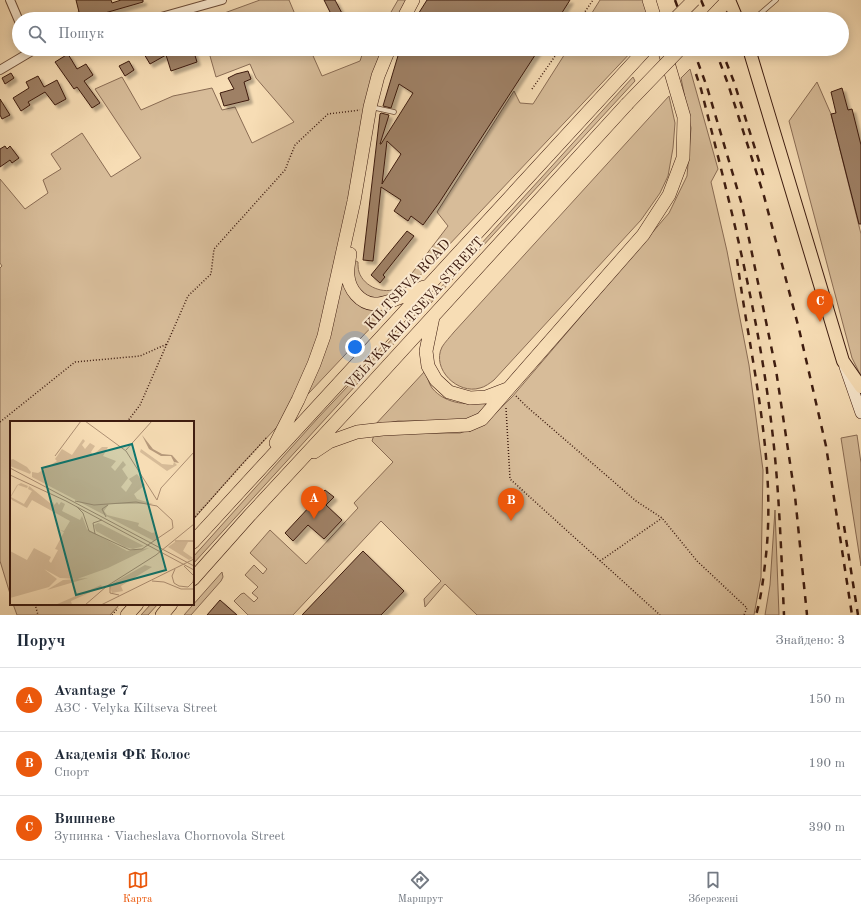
<!DOCTYPE html>
<html lang="uk">
<head>
<meta charset="utf-8">
<style>
  :root { --surface:#fff; --page:#f2f2f3; --text:#1f2937; --muted:#747a83; --line:#e0e1e3; --accent:#ea580c }
  body { margin:0; font-family:"Old Standard TT",serif; background:var(--page); color:var(--text) }
  .you { position:absolute; left:355px; top:347px; width:14px; height:14px; margin:-10px; border:3px solid #fff; border-radius:50%; background:#1a73e8; box-shadow:0 0 0 6px #1a73e833 }
  .badge { display:grid; place-items:center; width:26px; height:26px; border-radius:50%; background:var(--accent); color:#fff; font-size:13px; font-weight:700 }
  .pin { position:absolute; translate:-50% -33px; filter:drop-shadow(0 1px 2px #0008) }
  .pin::after { content:''; position:absolute; top:21px; width:14px; height:12px; background:inherit; clip-path:polygon(0 0,100% 0,50% 100%) }
  .list { margin:0; padding:0; list-style:none }
  h2 { display:flex; justify-content:space-between; align-items:center; height:52px; margin:0; padding:0 16px; font-size:17px }
  h2 small { font-size:13px; font-weight:400; color:var(--muted) }
  .list li { display:grid; grid-template-columns:26px 1fr auto; gap:12px; align-items:center; box-sizing:border-box; height:64px; padding:0 16px; border-top:1px solid var(--line) }
  .list b { display:block; font-size:15px; white-space:nowrap }
  .list p { margin:0; font-size:13px; white-space:nowrap; color:var(--muted) }
  .list em { font-size:13px; font-style:normal; color:var(--muted) }
  .icon { flex:none; width:22px; height:22px; fill:none; stroke:currentColor; stroke-width:2; stroke-linecap:round; stroke-linejoin:round }
  .map { position:relative; flex:none; width:861px; height:615px; overflow:hidden }
  .search { position:absolute; background:var(--surface); box-shadow:0 2px 10px #0003; left:12px; right:12px; top:12px; height:44px; display:flex; align-items:center; gap:10px; box-sizing:border-box; padding:0 14px; border-radius:22px; color:var(--muted); font-size:15px }
  .sheet { height:244px; background:var(--surface) }
  nav { display:flex; justify-content:space-around; align-items:center; box-sizing:border-box; height:56px; border-top:1px solid var(--line); background:var(--surface); font-size:11px; color:var(--muted) }
  nav a { display:grid; justify-items:center; gap:2px }
  nav .on { color:var(--accent) }
  .map>svg:first-child { display:block }
</style>
</head>
<body>
<div class="map">
<svg width="861" height="615" viewBox="0 0 861 615">
  <defs>
    <filter id="shadow"><feDropShadow dx="3.5" dy="3.5" stdDeviation="1" flood-color="#0004"/></filter>
  </defs>
  <rect width="100%" height="100%" fill="#f7ddb5"/>
  <filter id="stains"><feTurbulence type="fractalNoise" baseFrequency=".005" numOctaves="4"/><feColorMatrix values="0 0 0 0 .2 0 0 0 0 .09 0 0 0 0 .02 0 0 0 .5 -.17"/></filter>
  <radialGradient id="worn" r=".72"><stop offset=".6" stop-color="#630" stop-opacity="0"/><stop offset="1" stop-color="#630" stop-opacity=".3"/></radialGradient>
  <path fill="#d7bc99" stroke="#8a6c54" d="M 260,0 L 289,0 L 297,19 L 208,19 Z
    M 398,0 L 408,0 L 398,19 L 387,19 Z
    M 600,0 L 645,0 L 651,19 L 595,19 L 590,16 Z
    M 208,49 L 310,49 L 322,76 L 360,61 L 364,49 L 384,49 L 338,252 L 358,262 C 358,265 358,269 359,272 C 364,287 384,295 398,288 C 401,286 403,283 406,281 L 448,226 L 437,212 L 514,91 L 520,103 L 533,104 L 568,49 L 586,50 L 587,49 L 634,49 L 241,465 L 193,520 L 193,422 L 11,422 L 11,597 L 0,561 L 0,268 L 2,266 L 0,263 L 0,179 L 25,209 L 48,193 L 43,180 L 61,169 L 51,154 L 82,133 L 111,177 L 141,158 L 95,89 L 122,77 L 141,110 L 173,96 L 212,88 L 222,110 L 235,107 L 252,143 L 294,122 L 256,78 L 250,64 L 216,77 Z
    M 690,69 L 718,169 L 711,182 L 727,251 L 749,365 L 763,470 L 761,577 L 754,615 L 477,615 L 445,584 L 425,607 L 424,599 L 441,581 L 381,521 L 293,615 L 248,615 L 234,601 L 241,594 L 244,593 L 254,602 L 258,598 L 252,593 L 258,587 L 245,575 L 254,565 L 263,574 L 267,569 L 250,553 L 270,530 L 306,564 L 358,508 L 354,503 L 393,462 L 372,441 L 374,435 L 397,433 L 460,433 L 483,425 L 512,397 L 669,213 L 687,176 L 691,128 L 681,78 Z
    M 633,77 L 635,81 L 481,248 L 193,564 L 193,557 L 317,419 L 470,256 Z
    M 817,82 L 831,114 L 861,234 L 861,376 L 852,358 L 789,121 Z
    M 669,96 L 675,123 L 673,148 L 668,176 L 660,193 L 641,220 L 494,380 C 490,383 485,387 480,388 C 458,395 431,369 442,347 C 445,342 450,337 454,332 Z
    M 425,371 C 427,376 429,384 432,388 C 446,405 470,406 489,401 L 476,416 L 459,421 L 398,421 L 374,426 Z
    M 857,435 L 861,463 L 861,566 L 841,438 Z
    M 775,510 L 779,615 L 765,615 L 770,585 Z
    M 222,572 L 223,577 L 221,581 L 191,615 L 184,615 Z
    M 13,604 L 120,604 L 110,615 L 17,615 Z
    M 151,604 L 158,604 L 148,615 L 141,615 Z"/>
  <path fill="#9e8065" stroke="#3d1b0f" fill-rule="evenodd" filter="url(#shadow)" d="M 76,0 L 111,0 L 112,3 L 121,0 L 143,0 L 143,2 L 84,19 L 74,19 L 72,14 L 79,12 Z
    M 324,0 L 335,0 L 345,19 L 322,19 L 331,14 Z
    M 427,0 L 570,0 L 558,19 L 415,19 Z
    M 145,49 L 193,49 L 197,62 L 171,71 L 166,55 L 150,64 L 144,54 L 147,52 Z
    M 400,49 L 539,49 L 439,203 L 423,225 L 411,216 L 408,221 L 394,211 L 401,200 L 381,187 L 373,261 L 363,260 L 380,114 L 381,113 L 389,115 L 380,144 L 381,144 L 413,93 L 399,84 L 391,108 L 383,106 ZM 387,141 L 401,154 L 382,184 Z
    M 68,54 L 77,69 L 86,64 L 93,75 L 84,81 L 100,103 L 92,108 L 77,87 L 74,89 L 55,62 Z
    M 129,61 L 134,70 L 125,76 L 119,66 Z
    M 248,71 L 251,79 L 244,82 L 249,100 L 224,106 L 220,93 L 234,89 L 228,78 L 236,74 Z
    M 11,73 L 14,78 L 5,84 L 2,78 Z
    M 38,76 L 44,87 L 57,80 L 66,99 L 55,105 L 45,92 L 28,102 L 30,105 L 21,111 L 13,98 L 29,88 L 26,82 Z
    M 842,88 L 848,110 L 852,109 L 861,145 L 861,224 L 859,224 L 831,114 L 836,113 L 831,92 Z
    M 0,99 L 10,115 L 2,119 L 0,115 Z
    M 5,146 L 7,149 L 10,146 L 19,158 L 12,163 L 10,160 L 0,167 L 0,149 Z
    M 407,231 L 414,236 L 383,275 L 385,277 L 380,283 L 371,275 Z
    M 325,490 L 334,497 L 326,505 L 342,520 L 324,539 L 308,525 L 293,541 L 285,533 Z
    M 363,551 L 404,591 L 381,615 L 302,615 Z
    M 220,600 L 237,615 L 207,615 Z"/>
  <g fill="none" stroke-linecap="round" stroke-linejoin="round">
    <g stroke="#6c4c38" stroke-width="5.5">
      <path id="service" d="M 754,19 L 776,0
        M 371,107 L 394,112"/>
    </g>
    <g stroke="#6c4c38" stroke-width="10">
      <path id="minor" d="M 10,0 L 19,21
        M 154,19 L 222,0
        M 0,70 L 32,51 L 40,49"/>
    </g>
    <g stroke="#3d1b0f" stroke-width="12">
      <path id="secondary" d="M 845,367 L 861,413"/>
    </g>
    <g stroke="#3d1b0f" stroke-width="14">
      <path id="primary" d="M 729,0 L 737,19
        M 749,49 L 843,361 L 861,387"/>
    </g>
    <g stroke="#3d1b0f" stroke-width="14">
      <path id="trunk" d="M 649,0 L 655,19
        M 403,19 L 413,0
        M 710,19 L 728,0
        M 350,254 C 349,261 347,269 348,276 C 349,289 360,303 374,304 C 388,305 411,292 424,287
        M 433,317 L 426,351 L 428,366 L 436,380 L 449,392 L 470,398 L 486,397 L 507,389
        M 276,443 L 298,400 L 314,364 L 324,336 L 354,201 L 370,107 L 378,76 L 389,49
        M 314,452 L 329,442 L 357,432 L 383,429 L 468,425 L 482,419 L 509,388 L 643,235 L 669,195 L 683,158 L 684,117 L 664,49
        M 193,542 L 646,49
        M 193,579 L 249,516 L 364,392 L 627,104
        M 127,615 L 137,604
        M 162,615 L 171,604"/>
    </g>
    <path stroke="#3d1b0f" stroke-width="1.5" stroke-dasharray="1 2" stroke-linecap="butt" d="M 580,19 L 593,0
      M 532,89 L 560,49
      M 516,396 L 526,406 L 636,501 L 662,518 L 697,561 L 747,608 L 744,615
      M 506,408 L 510,479 L 660,615
      M 0,422 L 75,362 L 140,356 L 167,344
      M 127,422 L 140,405 L 188,296 L 211,274 L 214,249 L 285,170 L 295,145 L 328,114 L 360,110
      M 193,519 L 267,437
      M 600,561 L 662,518
      M 35,604 L 38,615
      M 112,615 L 118,608"/>
    <use href="#service" stroke="#fae9cf" stroke-width="4"/>
    <use href="#minor" stroke="#fae9cf" stroke-width="8"/>
    <use href="#secondary" stroke="#fae9cf" stroke-width="11"/>
    <use href="#primary" stroke="#f7ddb5" stroke-width="12"/>
    <use href="#trunk" stroke="#f7ddb5" stroke-width="13"/>
    <path stroke="#3d1b0f" stroke-width="2.5" stroke-dasharray="7 7" stroke-linecap="butt" d="M 675,0 L 682,19
      M 701,0 L 709,19
      M 693,49 L 707,87 L 742,205 L 776,370 L 795,496 L 807,615
      M 715,49 L 728,84 L 764,196 L 799,329 L 826,446 L 852,615
      M 721,49 L 734,82 L 764,177
      M 696,74 L 701,89 C 728,196 756,303 770,413 C 779,480 781,548 784,615
      M 737,259 C 750,360 778,462 765,564 C 763,581 761,598 756,615
      M 844,526 L 858,615"/>
    <g stroke="#3d1b0f" stroke-width="14" stroke-linecap="butt">
      <path id="trunk-bridge" d="M 675,19 L 694,0
        M 627,104 L 680,49"/>
    </g>
    <use href="#trunk-bridge" stroke="#f7ddb5" stroke-width="13"/>
  </g>
  <g text-anchor="middle" stroke-width="4" stroke-linejoin="round" paint-order="stroke">
    <g font-size="14" fill="#3d1b0f" stroke="#fae9cf">
      <text transform="translate(407 284) rotate(-47)" y="5">KILTSEVA ROAD</text>
      <text transform="translate(414 313) rotate(-48)" y="5">VELYKA KILTSEVA STREET</text>
    </g>
  </g>
  <g transform="translate(10 421)">
    <rect width="184" height="184" fill="#f7ddb5"/>
    <path d="M 73,18 L 75,20 L 72,24 L 75,28 L 80,22 L 85,25 L 81,31 L 83,34 L 92,26 L 98,26 L 93,35 L 106,40 L 101,46 L 105,50 L 113,40 L 116,44 L 112,48 L 118,57 L 111,66 L 116,71 L 122,62 L 119,58 L 127,53 L 135,64 L 124,73 L 127,78 L 143,83 L 99,83 L 94,90 L 97,94 L 129,102 L 128,105 L 142,112 L 146,111 L 149,117 L 144,120 L 22,56 L 22,51 L 28,52 L 47,40 L 45,38 L 52,28 L 62,34 ZM 131,28 L 152,43 L 163,44 L 164,41 L 167,44 L 157,50 L 130,31 ZM 3,38 L 17,46 L 21,51 L 20,53 L 0,45 L 0,39 ZM 11,62 L 18,65 L 17,67 L 8,64 L 1,76 L 14,83 L 22,70 L 18,68 L 19,65 L 41,83 L 43,81 L 44,84 L 47,81 L 49,84 L 51,81 L 55,83 L 52,90 L 70,99 L 72,95 L 77,108 L 117,130 L 139,127 L 98,147 L 67,158 L 50,157 L 34,148 L 47,158 L 39,166 L 0,177 L 0,130 L 17,139 L 24,127 L 41,136 L 39,140 L 41,142 L 48,129 L 45,128 L 54,111 L 50,109 L 54,110 L 60,100 L 22,79 L 17,87 L 2,79 L 0,76 L 7,64 ZM 88,102 L 91,103 L 134,125 L 123,128 L 115,126 L 86,110 L 84,104 ZM 165,121 L 178,121 L 173,130 L 183,137 L 179,139 L 158,126 ZM 135,144 L 142,146 L 111,165 L 113,170 L 102,172 L 100,166 L 103,162 ZM 78,157 L 71,159 L 37,169 L 53,159 ZM 91,164 L 92,166 L 61,180 L 62,184 L 45,184 Z" fill="#d7bc99"/>
    <path d="M 132,14 L 143,28 L 152,33 L 162,34 L 169,42 L 164,41 L 161,35 L 151,35 L 139,28 Z" fill="#b89b7d"/>
    <path fill="none" stroke="#ad8f73" stroke-width="1" d="M 75,0 L 116,30 L 147,79M 116,29 L 142,0M 45,35 L 71,0M 0,47 L 184,145M 0,54 L 56,80 L 184,149M 147,79 L 151,67 L 184,31M 65,80 L 84,84 L 126,81 L 147,85 L 162,99 L 163,107 L 132,128 L 120,129 L 79,110 L 73,92 L 66,85M 96,96 L 92,88 L 98,84M 85,113 L 83,102 L 92,99M 165,120 L 184,120M 165,148 L 162,155 L 164,162 L 169,165 L 178,166 L 183,161 L 184,155 L 174,145M 142,160 L 154,161 L 171,168 L 184,168M 100,163 L 100,172 L 109,174M 75,184 L 97,165 L 146,134 L 184,103M 91,184 L 184,138"/>
    <path fill="#0f766e" fill-opacity="0.15" stroke="#0f766e" stroke-width="2" d="M 122,23 L 156,149 L 66,174 L 32,47 Z"/>
    <rect width="184" height="184" fill="none" stroke="#3d1b0f" stroke-width="2"/>
  </g>
  <rect width="100%" height="100%" filter="url(#stains)"/>
  <rect width="100%" height="100%" fill="url(#worn)"/>
</svg>
<div class="you"></div>
<div class="pin badge" style="left:314px;top:519px">A</div>
<div class="pin badge" style="left:511px;top:521px">B</div>
<div class="pin badge" style="left:820px;top:322px">C</div>
<div class="search"><svg class="icon" aria-label="search" viewBox="0 0 24 24"><circle cx="10" cy="10" r="6"/><path d="M15 15l6 6"/></svg>Пошук</div>
</div>
<section class="sheet">
<h2>Поруч<small>Знайдено: 3</small></h2>
<ul class="list">
<li><span class="badge">A</span><div><b>Avantage 7</b><p>АЗС · Velyka Kiltseva Street</p></div><em>150 m</em></li>
<li><span class="badge">B</span><div><b>Академія ФК Колос</b><p>Спорт</p></div><em>190 m</em></li>
<li><span class="badge">C</span><div><b>Вишневе</b><p>Зупинка · Viacheslava Chornovola Street</p></div><em>390 m</em></li>
</ul>
</section>
<nav>
<a class="on"><svg class="icon" aria-label="map" viewBox="0 0 24 24"><path d="M3 6l6-2 6 2 6-2v14l-6 2-6-2-6 2zM9 4v14M15 6v14"/></svg>Карта</a>
<a><svg class="icon" aria-label="directions" viewBox="0 0 24 24"><path d="M12 3l9 9-9 9-9-9zM9 14v-3h6M13 9l2 2-2 2"/></svg>Маршрут</a>
<a><svg class="icon" aria-label="saved" viewBox="0 0 24 24"><path d="M7 4h10v16l-5-4-5 4z"/></svg>Збережені</a>
</nav>
</body>
</html>
